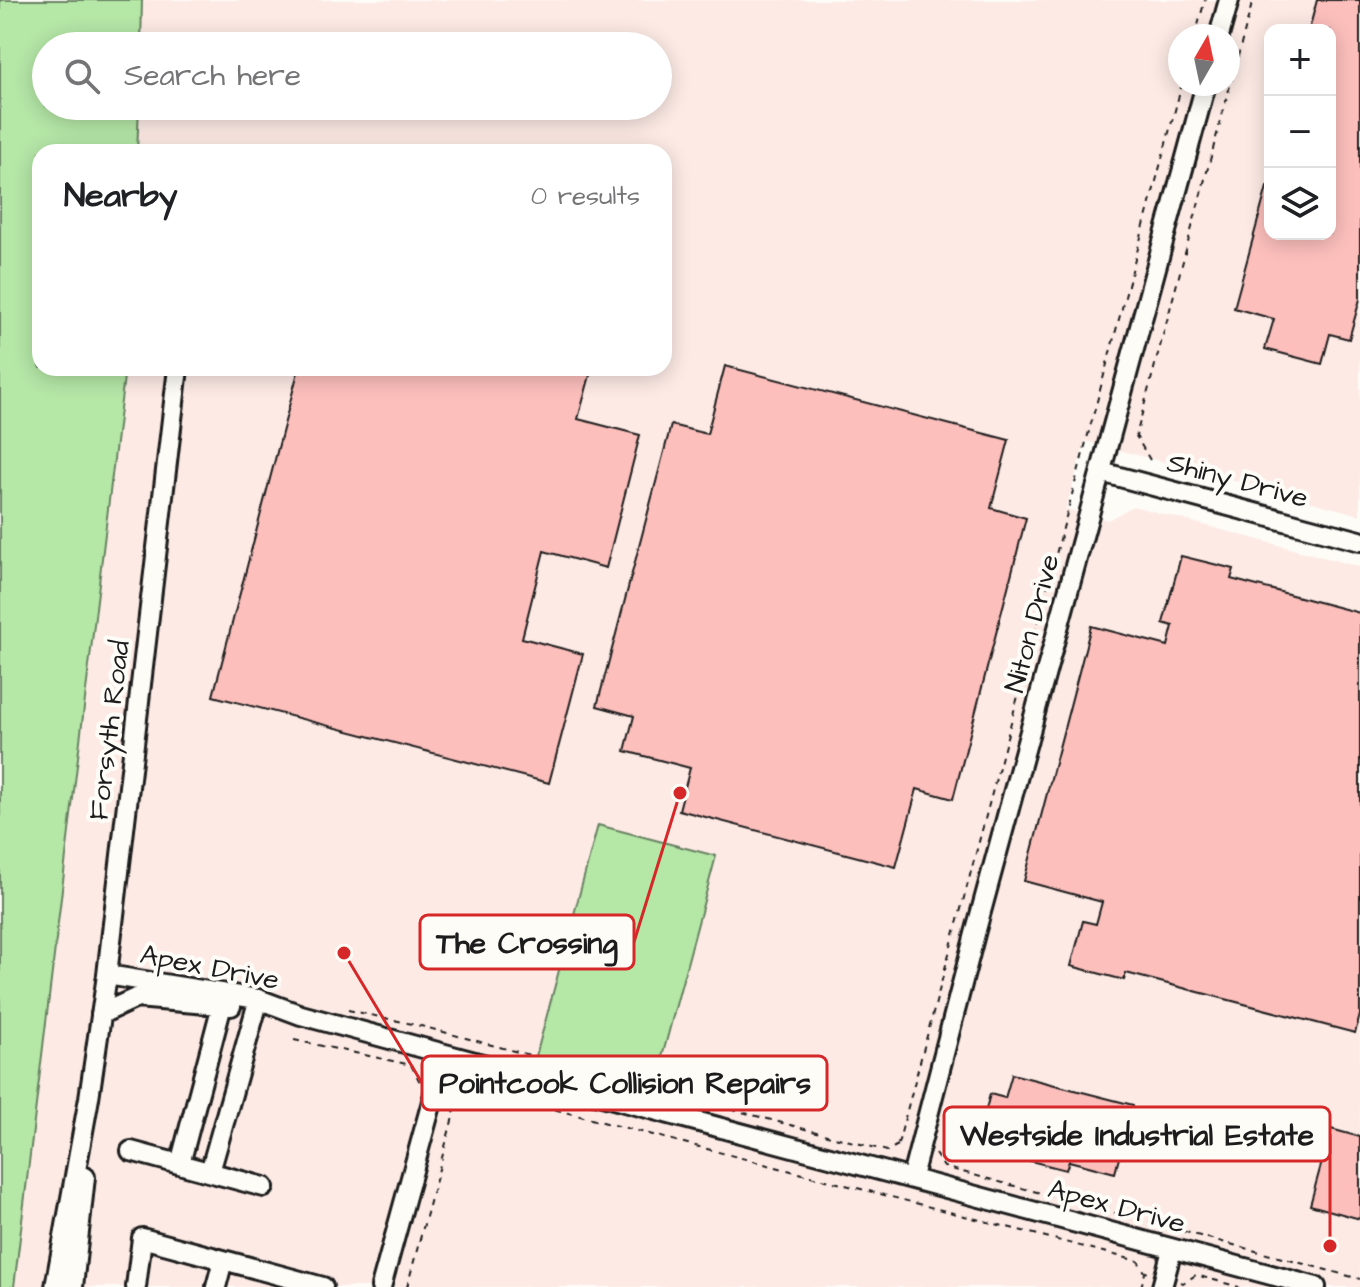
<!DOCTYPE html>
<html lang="en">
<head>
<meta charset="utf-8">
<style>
  :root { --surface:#fff; --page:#f2f2f2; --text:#202124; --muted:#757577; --line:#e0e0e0 }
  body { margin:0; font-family:"Architects Daughter",sans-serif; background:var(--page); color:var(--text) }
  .controls { position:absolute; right:24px; top:24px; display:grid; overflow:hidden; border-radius:16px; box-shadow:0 4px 20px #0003 }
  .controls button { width:72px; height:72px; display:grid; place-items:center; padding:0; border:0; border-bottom:2px solid var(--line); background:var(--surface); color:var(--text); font:40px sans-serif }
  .compass { position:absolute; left:1168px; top:24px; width:72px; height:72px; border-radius:50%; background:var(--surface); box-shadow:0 4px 20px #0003; rotate:9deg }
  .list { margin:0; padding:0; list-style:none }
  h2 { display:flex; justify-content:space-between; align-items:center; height:104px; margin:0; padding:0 32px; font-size:34px }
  h2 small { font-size:26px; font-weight:400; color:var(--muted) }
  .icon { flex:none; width:44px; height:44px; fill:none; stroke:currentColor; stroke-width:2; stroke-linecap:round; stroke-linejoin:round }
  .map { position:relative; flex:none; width:1360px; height:1287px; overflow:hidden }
  .search { position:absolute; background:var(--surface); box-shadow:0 4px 20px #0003; left:32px; top:32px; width:640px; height:88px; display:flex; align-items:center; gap:20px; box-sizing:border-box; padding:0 28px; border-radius:44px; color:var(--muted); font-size:30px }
  .panel { position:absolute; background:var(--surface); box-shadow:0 4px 20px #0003; left:32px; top:144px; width:640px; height:232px; border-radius:24px }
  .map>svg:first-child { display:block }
</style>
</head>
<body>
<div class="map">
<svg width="1360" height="1287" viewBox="0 0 1360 1287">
  <rect width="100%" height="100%" fill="#fdfcf7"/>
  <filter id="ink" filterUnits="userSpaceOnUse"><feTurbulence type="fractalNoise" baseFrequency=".0125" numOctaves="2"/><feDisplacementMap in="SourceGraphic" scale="16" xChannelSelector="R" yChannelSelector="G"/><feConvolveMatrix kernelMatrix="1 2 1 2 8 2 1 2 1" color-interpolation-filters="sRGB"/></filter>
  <g filter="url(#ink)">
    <path fill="#fdeae5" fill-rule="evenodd" d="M 0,0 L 1360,0 L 1360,515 L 1085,441 L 1066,509 L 1108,520 L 1133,506 L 1360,567 L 1360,1287 L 0,1287 ZM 1270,30 L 1330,30 L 1330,234 L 1270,234 ZM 1180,36 L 1228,36 L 1228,84 L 1180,84 ZM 46,46 L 658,46 L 658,106 L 46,106 ZM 40,152 L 664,152 L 664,368 L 40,368 Z"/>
    <path fill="#b5e7a7" stroke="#688262" stroke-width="2" d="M 0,0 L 142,0 L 141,46 L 46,46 L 46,106 L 139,106 L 137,152 L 40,152 L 40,368 L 125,368 L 14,1287 L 0,1287 Z
      M 598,825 L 716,856 L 654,1087 L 536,1056 Z"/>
    <path fill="#fcbfbc" stroke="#1c1c1c" stroke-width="2" d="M 1317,0 L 1360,0 L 1360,299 L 1349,339 L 1330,334 L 1322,364 L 1265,349 L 1274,319 L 1234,308 L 1267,187 L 1270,188 L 1270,234 L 1330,234 L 1330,30 L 1309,30 Z
      M 725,366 L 1009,440 L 991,508 L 1026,518 L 953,799 L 917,789 L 896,867 L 679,810 L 690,768 L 625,751 L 634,716 L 597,706 L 671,425 L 707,434 Z
      M 299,368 L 592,368 L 578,419 L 640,435 L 606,568 L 544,551 L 522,638 L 583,654 L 549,783 L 213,696 Z
      M 1181,556 L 1234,569 L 1231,579 L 1360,613 L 1360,1015 L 1355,1033 L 1126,973 L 1124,980 L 1071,966 L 1083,921 L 1096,924 L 1102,902 L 1024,881 L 1091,626 L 1168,646 L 1173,626 L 1163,623 Z
      M 1012,1074 L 1133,1105 L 1115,1173 L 1069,1161 L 1066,1170 L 976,1147 L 990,1094 L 1005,1098 Z
      M 1331,1129 L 1360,1137 L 1360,1219 L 1310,1205 Z"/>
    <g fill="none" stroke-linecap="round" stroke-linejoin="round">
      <g stroke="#1c1c1c" stroke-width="24">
        <path id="minor" d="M 1219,36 L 1229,0
          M 1101,472 L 1360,541
          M 107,975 L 258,999 L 301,1015 L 445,1054 L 1316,1287
          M 101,1014 L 136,998 L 231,1006
          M 131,1151 L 264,1187
          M 180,1164 L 222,1005
          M 210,1172 L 256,1009
          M 912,1177 L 976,930 L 1206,84
          M 55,1287 L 89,1098 L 107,975 L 178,368
          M 73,1287 L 85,1177
          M 136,1287 L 142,1238 L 323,1287
          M 216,1287 L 223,1260
          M 381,1287 L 445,1054
          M 1162,1287 L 1172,1250"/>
      </g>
      <path stroke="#1c1c1c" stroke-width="2" stroke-dasharray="6 6" stroke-linecap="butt" d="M 1195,36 L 1205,0
        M 1150,460 L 1136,436 L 1253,0
        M 348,1010 L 421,1026 L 887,1151 L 898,1145
        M 294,1040 L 411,1065 L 420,1082
        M 452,1093 L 459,1095 L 472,1088 L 1138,1261 L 1145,1272 L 1150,1273
        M 898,1144 L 1182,84
        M 935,1154 L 944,1167 L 1360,1279
        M 1180,1282 L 1183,1283 L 1196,1275 L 1239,1287
        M 407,1287 L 459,1095
        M 1141,1287 L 1145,1273"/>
      <use href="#minor" stroke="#fdfcf7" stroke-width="18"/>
    </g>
  </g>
  <g text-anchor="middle" stroke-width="8" stroke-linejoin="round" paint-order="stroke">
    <g font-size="28" fill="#1c1c1c" stroke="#fdfcf7">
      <text transform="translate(1238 479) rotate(15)" y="10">Shiny Drive</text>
      <text transform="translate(1031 623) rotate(-75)" y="10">Niton Drive</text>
      <text transform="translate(108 730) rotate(-83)" y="10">Forsyth Road</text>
      <text transform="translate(210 966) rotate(11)" y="10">Apex Drive</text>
      <text transform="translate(1117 1205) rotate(15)" y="10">Apex Drive</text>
    </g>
  </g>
  <path fill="none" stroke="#d62828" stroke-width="3" d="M680 793L634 942M344 953L422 1083M1330 1246L1330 1134"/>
  <g fill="#d62828" stroke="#fdfcf7" stroke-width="3">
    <circle cx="680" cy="793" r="8"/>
    <circle cx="344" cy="953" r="8"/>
    <circle cx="1330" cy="1246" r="8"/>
  </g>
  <g fill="#fdfcf7" stroke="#d62828" stroke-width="3">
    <rect x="420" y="915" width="214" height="54" rx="8"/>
    <rect x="422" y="1056" width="405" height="54" rx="8"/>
    <rect x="944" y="1107" width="386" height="54" rx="8"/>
  </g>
  <g font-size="30" text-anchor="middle" font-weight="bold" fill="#1c1c1c">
    <text x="527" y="953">The Crossing</text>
    <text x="625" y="1093">Pointcook Collision Repairs</text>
    <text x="1137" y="1145">Westside Industrial Estate</text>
  </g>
</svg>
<div class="controls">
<button>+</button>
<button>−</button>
<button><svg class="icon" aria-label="layers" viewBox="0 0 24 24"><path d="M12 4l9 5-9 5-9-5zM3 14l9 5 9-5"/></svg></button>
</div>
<svg class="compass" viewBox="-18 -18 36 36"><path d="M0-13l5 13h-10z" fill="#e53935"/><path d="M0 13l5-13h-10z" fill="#757577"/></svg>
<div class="search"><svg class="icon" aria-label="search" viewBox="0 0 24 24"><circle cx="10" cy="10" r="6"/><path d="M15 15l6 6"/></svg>Search here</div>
<section class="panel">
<h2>Nearby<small>0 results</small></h2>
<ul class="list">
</ul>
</section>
</div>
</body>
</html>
